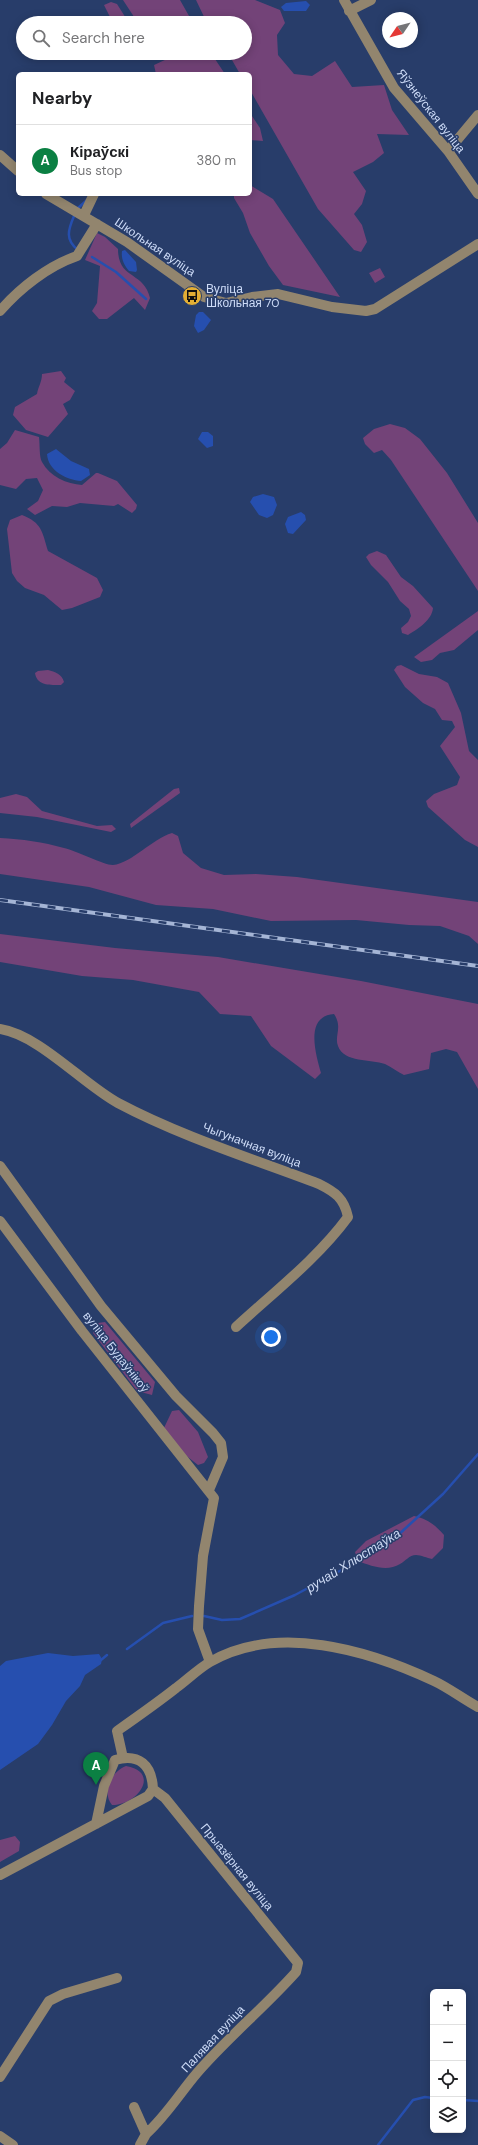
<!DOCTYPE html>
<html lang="en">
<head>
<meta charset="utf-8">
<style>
  :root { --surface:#fff; --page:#f2f2f2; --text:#202124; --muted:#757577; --line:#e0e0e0; --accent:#0b8043 }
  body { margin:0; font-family:"DM Sans",sans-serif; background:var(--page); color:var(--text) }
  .controls { position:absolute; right:12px; bottom:12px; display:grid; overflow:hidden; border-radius:6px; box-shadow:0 2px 10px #0003 }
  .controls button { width:36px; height:36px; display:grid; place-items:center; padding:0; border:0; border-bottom:1px solid var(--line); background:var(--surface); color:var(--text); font:20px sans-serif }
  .compass { position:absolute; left:382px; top:12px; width:36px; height:36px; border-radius:50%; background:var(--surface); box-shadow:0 2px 10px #0003; rotate:235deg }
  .you { position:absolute; left:271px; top:1337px; width:14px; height:14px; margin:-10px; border:3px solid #fff; border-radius:50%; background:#1a73e8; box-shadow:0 0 0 6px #1a73e833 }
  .badge { display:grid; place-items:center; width:26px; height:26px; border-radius:50%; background:var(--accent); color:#fff; font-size:13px; font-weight:700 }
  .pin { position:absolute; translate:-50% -33px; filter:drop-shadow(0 1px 2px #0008) }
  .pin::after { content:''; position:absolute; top:21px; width:14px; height:12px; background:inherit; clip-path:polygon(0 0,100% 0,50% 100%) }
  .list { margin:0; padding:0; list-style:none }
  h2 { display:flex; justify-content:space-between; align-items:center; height:52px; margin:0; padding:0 16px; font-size:17px }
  h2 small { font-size:13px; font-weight:400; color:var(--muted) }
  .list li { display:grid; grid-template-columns:26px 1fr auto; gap:12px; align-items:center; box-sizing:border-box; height:72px; padding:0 16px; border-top:1px solid var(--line) }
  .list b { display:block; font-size:15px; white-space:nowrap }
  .list p { margin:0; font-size:13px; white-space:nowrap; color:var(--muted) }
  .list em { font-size:13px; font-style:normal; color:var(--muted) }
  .icon { flex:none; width:22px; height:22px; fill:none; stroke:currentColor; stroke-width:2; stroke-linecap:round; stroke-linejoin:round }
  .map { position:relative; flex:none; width:478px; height:2145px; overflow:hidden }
  .search { position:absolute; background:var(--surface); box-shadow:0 2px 10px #0003; left:16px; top:16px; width:236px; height:44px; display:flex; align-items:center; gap:10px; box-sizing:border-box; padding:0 14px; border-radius:22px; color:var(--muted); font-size:15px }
  .panel { position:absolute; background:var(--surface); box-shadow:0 2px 10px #0003; left:16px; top:72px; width:236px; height:124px; border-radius:6px }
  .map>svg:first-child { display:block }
</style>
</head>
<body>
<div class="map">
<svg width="478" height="2145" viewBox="0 0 478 2145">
  <rect width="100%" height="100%" fill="#283d6a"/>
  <path fill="#734378" d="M 123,0 L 180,0 L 193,23 L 138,23 Z
    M 196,0 L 255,0 L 280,10 L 285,23 L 277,35 L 278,55 L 294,74 L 312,76 L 335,61 L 352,87 L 384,85 L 392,110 L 409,135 L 377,134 L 384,153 L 373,162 L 353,172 L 366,191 L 362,204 L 354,214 L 362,225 L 367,242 L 361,252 L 354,250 L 318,209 L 250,90 L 250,74 L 240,74 L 228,53 L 245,53 L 245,23 L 207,23 Z
    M 111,2 L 117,4 L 129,23 L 113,23 L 104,5 Z
    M 167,53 L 211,53 L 225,74 L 156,74 L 154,65 L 167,59 Z
    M 250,113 L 260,128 L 263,141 L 250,140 Z
    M 250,185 L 273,199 L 340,297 L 283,285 L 269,266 L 250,233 L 243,213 L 234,198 L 234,194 L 250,194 Z
    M 97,233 L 105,237 L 118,249 C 118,280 144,271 150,298 L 145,310 L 134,298 L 107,319 L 99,319 L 92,311 L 97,303 L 100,266 L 85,260 Z
    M 380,268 L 385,277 L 375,283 L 369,273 Z
    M 61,371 L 66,378 L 64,382 L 75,391 L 70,400 L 63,404 L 68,414 L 48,437 L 26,430 L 13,415 L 15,407 L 37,394 C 38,387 42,382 42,374 Z
    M 390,424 L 405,428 L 420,439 L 447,473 L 478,523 L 478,591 L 391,460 L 382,450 L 374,453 L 365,444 L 363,438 L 374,429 Z
    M 15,430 L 39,437 C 40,444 39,457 42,462 C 50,477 67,484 82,485 L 96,473 L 98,473 L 117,481 L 137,505 L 136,509 L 132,513 L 118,504 L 114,506 L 80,503 L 67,507 L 52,506 L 35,515 L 27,509 L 38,501 L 43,490 L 37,478 L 26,479 L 16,489 L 0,485 L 0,449 L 7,443 Z
    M 22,515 C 42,523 42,531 48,551 L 97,578 L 103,590 L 100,597 L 72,608 L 62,610 L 44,595 L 25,588 L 17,581 L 12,573 L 7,529 L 10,520 Z
    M 377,551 L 386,555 L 401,577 L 413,586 L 433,608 C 432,620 418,629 408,635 L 402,633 L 401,628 L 408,622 L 411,616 L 409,609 L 400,601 L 388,582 L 371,565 L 366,557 L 369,554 Z
    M 478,611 L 478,630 L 454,650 L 440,653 L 432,660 L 421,662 L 414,657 Z
    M 401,665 L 419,674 L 437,677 L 448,683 L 461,713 L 469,751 L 478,760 L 478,847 L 465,840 L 428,807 L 426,801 L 434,794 L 457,785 L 460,777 L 440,746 L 455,727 L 452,721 L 442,720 L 435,709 L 423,703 L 405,687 L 394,670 L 397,666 Z
    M 48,670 C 55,672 62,674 64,682 L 61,685 C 50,685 37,686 35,673 L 38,671 Z
    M 179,788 L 180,793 L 131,828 L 130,824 L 174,789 Z
    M 16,794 L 27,797 L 42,811 L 97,826 L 112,825 L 116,829 L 111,832 L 37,817 L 0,813 L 0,798 Z
    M 172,833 L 178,836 L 183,853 L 201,868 L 224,875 L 256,874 L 297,877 L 478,902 L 478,944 L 469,936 L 440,926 L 409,925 L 356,920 L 271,921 L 213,909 L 156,905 L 89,887 L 0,874 L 0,838 C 22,839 43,842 64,848 C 74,850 107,866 113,865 C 132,863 152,839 172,833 Z
    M 0,934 L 115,948 L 218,957 L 361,981 L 478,1004 L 478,1089 L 457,1052 L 446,1049 L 431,1053 L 429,1069 L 404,1075 C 398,1072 391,1067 385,1064 C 371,1059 344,1063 338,1046 C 334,1036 343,1027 334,1014 C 304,1016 316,1055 321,1073 L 315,1079 L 271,1046 L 251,1016 L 220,1014 L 199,992 L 133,980 L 82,976 L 0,962 Z
    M 105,1322 L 155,1382 L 152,1395 L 137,1391 L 93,1333 L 98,1323 Z
    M 179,1410 L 198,1432 L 208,1457 L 204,1463 L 198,1465 L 184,1454 L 163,1430 L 172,1411 Z
    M 414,1516 C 428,1519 435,1525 444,1535 L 443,1548 L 432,1559 C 427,1558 421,1555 416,1555 C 409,1555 406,1561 400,1564 C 387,1572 371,1566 358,1561 L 355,1552 L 366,1541 Z
    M 126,1766 C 161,1772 138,1805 112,1805 C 101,1792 112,1771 126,1766 Z
    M 15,1836 L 20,1842 L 19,1851 L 0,1862 L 0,1840 Z"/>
  <path fill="#264faf" d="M 306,1 L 310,5 L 306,11 L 284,11 L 281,7 L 286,3 Z
    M 125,250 L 136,262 L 137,270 L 136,272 L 129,271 C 124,265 121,259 122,251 Z
    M 199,312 L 203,312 L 211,320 L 204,330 L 198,333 L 194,326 L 196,315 Z
    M 202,432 L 208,432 L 213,436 L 213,446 L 207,448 L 198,439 Z
    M 56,449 L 71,461 L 89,469 L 90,475 L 81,481 C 67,480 48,471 47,454 Z
    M 263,494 L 274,497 L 277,505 L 273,515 L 267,518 L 259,515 L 250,502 L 253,497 Z
    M 301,512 L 305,515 L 306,520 L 293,534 L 288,533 L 285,524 L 288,517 Z
    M 48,1653 L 73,1656 L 99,1654 L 102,1659 L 101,1664 L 85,1675 L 80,1686 L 66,1701 L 52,1725 L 38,1744 L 0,1770 L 0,1666 L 6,1661 Z"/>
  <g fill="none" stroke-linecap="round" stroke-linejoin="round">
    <path stroke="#264faf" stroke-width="2.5" d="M 78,208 L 87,200
      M 74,216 C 68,230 65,240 78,250
      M 92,257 L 116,272 L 146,299
      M 204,1616 L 222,1620 L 240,1619 L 295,1595 L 349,1566 L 397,1536 L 443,1494 L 478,1454
      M 127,1649 L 163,1623 L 192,1616
      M 101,1660 L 107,1655
      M 463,2100 L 478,2101
      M 378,2145 L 413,2100 L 425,2097 L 433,2098"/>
    <path stroke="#92856e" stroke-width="10" d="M 344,0 L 394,88 L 448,151 L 478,194
      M 349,11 L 371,0
      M 448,151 L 478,115
      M 0,155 L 18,171
      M 46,194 L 127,242 L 204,297 L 226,303 L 252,297 L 278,294 L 332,307 L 366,311 L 375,309 L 478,244
      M 84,215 L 94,194
      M 0,311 C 20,288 48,266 77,256 L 97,224
      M 0,1029 C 39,1035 83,1084 118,1103 C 180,1136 253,1159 319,1184 C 335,1192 344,1198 348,1217 C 317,1259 274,1292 236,1327
      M 0,1166 L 101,1306 L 176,1396 L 213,1433 L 221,1443 L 223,1457 L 209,1490
      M 0,1221 L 82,1331 L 214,1498 L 203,1556 L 199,1606 L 198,1629 L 210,1662
      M 123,1758 L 117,1731 C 137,1717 157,1703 176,1688 C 187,1680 198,1669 210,1662 C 277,1623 368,1650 434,1681 C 449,1688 463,1699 478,1707
      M 0,1875 L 148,1796 L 153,1789 C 152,1765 139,1753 115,1760 L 104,1786 L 96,1824
      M 0,2077 L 49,2001 L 63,1994 L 117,1978
      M 134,2107 L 146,2134 L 140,2145
      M 146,2134 C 166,2116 180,2093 197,2073 C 228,2037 265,2007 296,1972 L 298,1963 L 165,1798 L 153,1789
      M 0,2136 L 13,2145"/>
    <g stroke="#a5b5d5" stroke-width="4">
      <path id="rail" d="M 0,900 L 478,966"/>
    </g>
    <use href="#rail" stroke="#283d6a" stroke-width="2.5" stroke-dasharray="8" stroke-linecap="butt"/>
  </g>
  <defs>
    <g id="bus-disc" transform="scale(1)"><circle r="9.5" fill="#e3ae34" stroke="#283d6a"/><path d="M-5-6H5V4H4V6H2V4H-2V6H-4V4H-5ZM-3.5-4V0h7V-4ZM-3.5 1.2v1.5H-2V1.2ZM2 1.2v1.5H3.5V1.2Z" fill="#111"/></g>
  </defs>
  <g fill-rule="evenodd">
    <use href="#bus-disc" x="192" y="296"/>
  </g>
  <g text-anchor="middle" stroke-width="3" stroke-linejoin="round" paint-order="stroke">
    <g font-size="12" fill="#cddbf7" stroke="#283d6a">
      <text transform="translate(431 111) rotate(52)" y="4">Яўзнеўская вуліца</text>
      <text transform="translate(155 247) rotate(34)" y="4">Школьная вуліца</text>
      <text transform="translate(252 1145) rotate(21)" y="4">Чыгуначная вуліца</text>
      <text transform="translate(116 1352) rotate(52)" y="4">вуліца Будаўнікоў</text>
      <text transform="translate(237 1867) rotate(51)" y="4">Прыазёрная вуліца</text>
      <text transform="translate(213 2039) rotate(-47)" y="4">Палявая вуліца</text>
    </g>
    <g font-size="12" fill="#cddbf7" stroke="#283d6a" text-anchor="start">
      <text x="206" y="293">Вуліца<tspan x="206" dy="14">Школьная 70</tspan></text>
    </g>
    <g font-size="13" font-style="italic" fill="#cedbf5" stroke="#283d6a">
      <text transform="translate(353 1560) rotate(-32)" y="5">ручай Хлюстаўка</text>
    </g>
  </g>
</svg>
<div class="controls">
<button>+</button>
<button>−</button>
<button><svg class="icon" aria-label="locate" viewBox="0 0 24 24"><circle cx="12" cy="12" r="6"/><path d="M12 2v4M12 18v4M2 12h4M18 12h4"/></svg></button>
<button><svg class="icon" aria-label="layers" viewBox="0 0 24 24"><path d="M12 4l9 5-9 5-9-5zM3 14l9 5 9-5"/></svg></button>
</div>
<svg class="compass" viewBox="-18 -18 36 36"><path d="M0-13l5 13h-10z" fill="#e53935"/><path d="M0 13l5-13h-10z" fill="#757577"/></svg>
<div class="you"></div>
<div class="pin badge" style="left:96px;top:1785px">A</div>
<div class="search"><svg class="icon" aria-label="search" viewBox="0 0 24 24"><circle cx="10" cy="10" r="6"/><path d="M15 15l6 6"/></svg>Search here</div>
<section class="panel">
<h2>Nearby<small></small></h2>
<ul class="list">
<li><span class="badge">A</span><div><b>Кіраўскі</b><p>Bus stop</p></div><em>380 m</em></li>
</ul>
</section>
</div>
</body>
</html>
